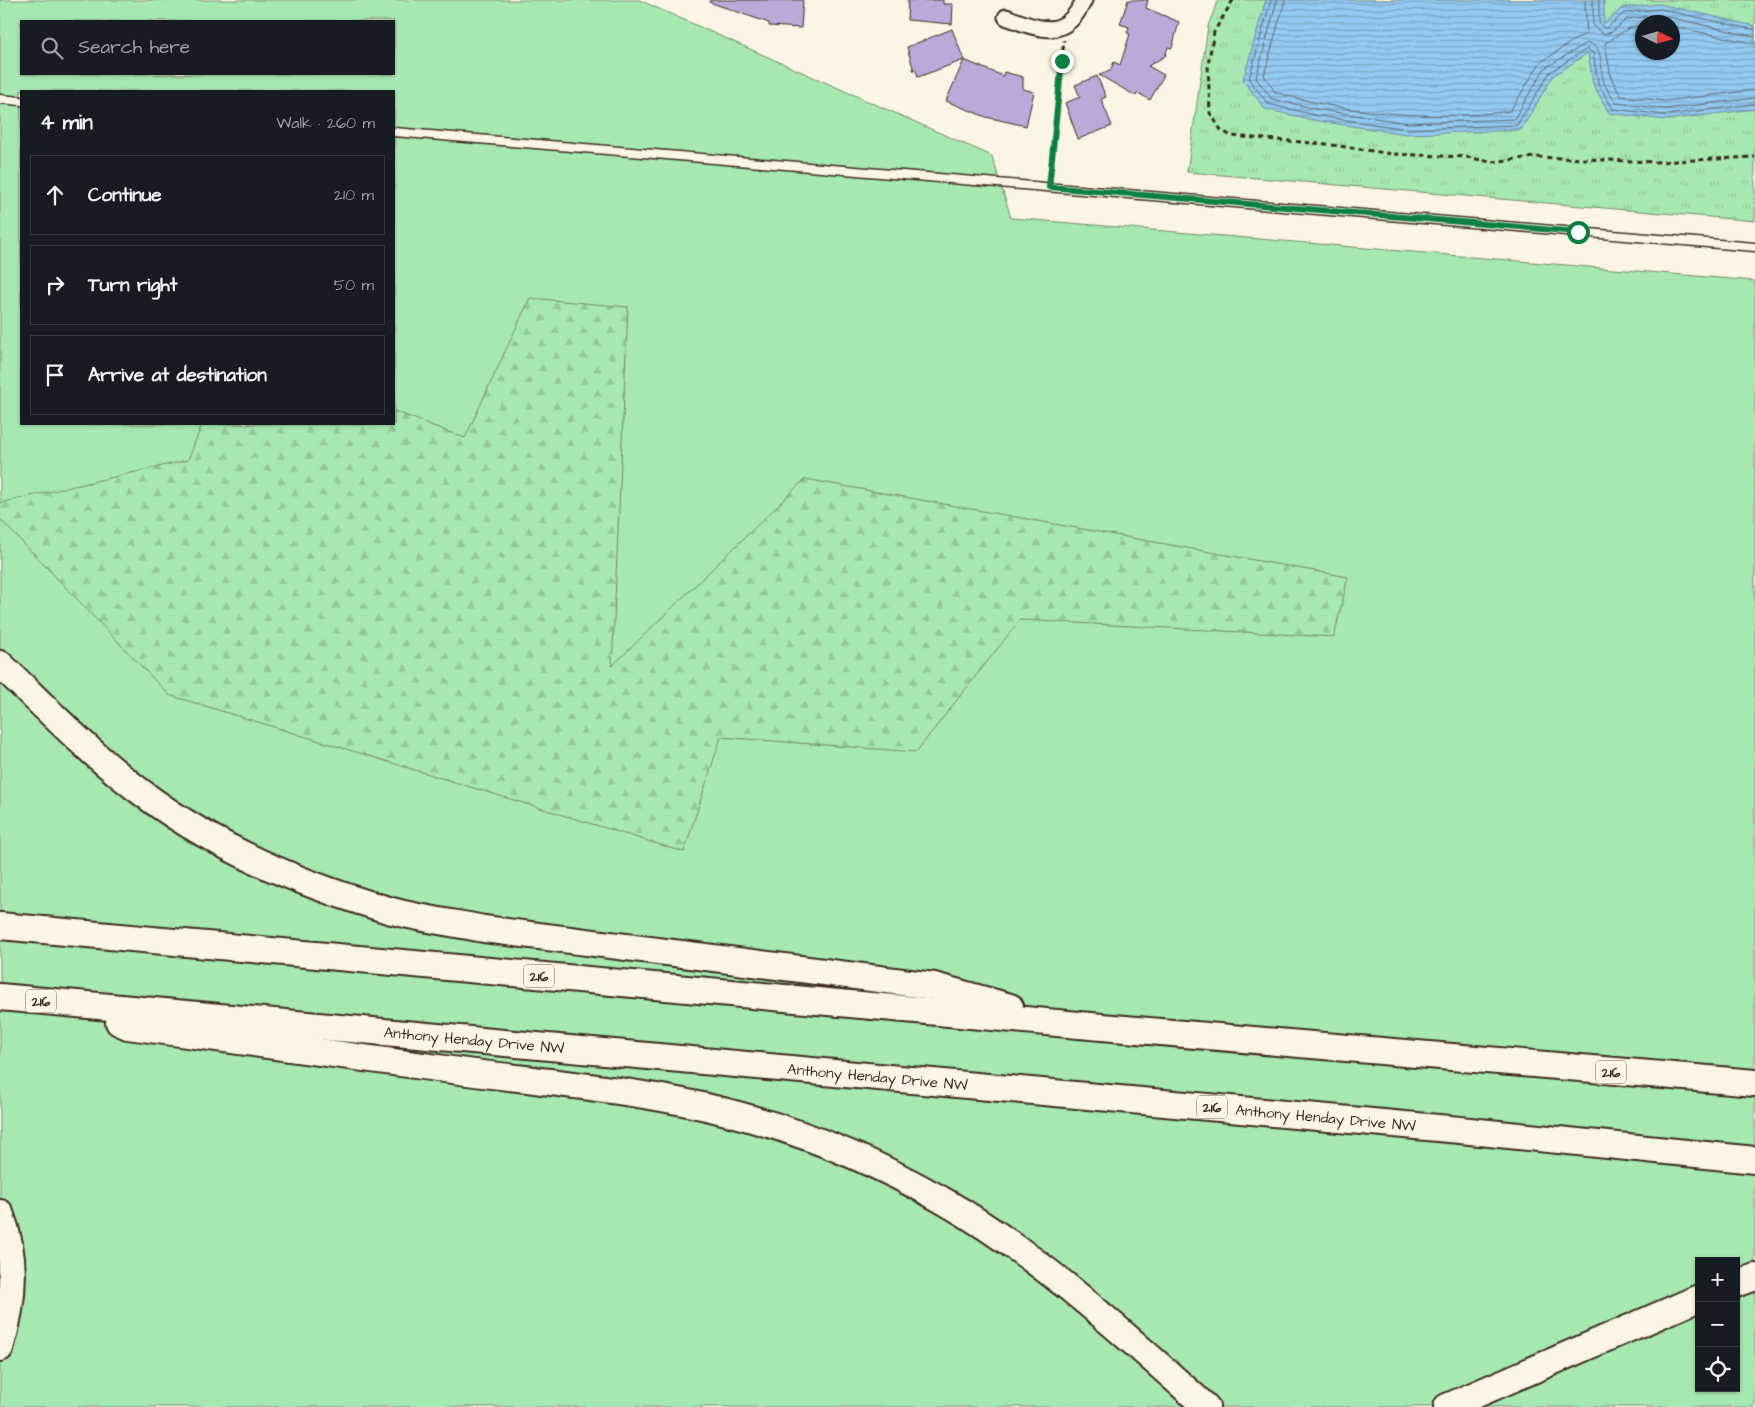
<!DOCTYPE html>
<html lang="en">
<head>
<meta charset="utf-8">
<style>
  :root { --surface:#171b24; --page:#20242c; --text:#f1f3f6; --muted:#9ea1a6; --line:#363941 }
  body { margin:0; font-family:"Architects Daughter",sans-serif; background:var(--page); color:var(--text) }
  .controls { position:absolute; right:15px; bottom:15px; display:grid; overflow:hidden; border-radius:0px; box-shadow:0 1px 4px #0004 }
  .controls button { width:45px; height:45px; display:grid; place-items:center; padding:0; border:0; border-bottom:1px solid var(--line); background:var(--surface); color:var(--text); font:25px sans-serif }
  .compass { position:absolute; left:1635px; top:15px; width:45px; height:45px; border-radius:50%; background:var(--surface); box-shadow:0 1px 4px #0004; rotate:95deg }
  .stop { position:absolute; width:15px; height:15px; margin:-11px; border:4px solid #0b8043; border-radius:50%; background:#fff }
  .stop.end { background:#0b8043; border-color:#fff; box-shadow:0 1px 5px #0008 }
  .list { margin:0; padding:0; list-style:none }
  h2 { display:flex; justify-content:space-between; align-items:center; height:65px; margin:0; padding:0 20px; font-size:21px }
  h2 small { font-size:16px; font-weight:400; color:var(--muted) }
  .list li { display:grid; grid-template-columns:32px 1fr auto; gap:15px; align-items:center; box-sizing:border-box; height:80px; margin:0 10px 10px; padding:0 10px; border:1px solid var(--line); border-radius:0px }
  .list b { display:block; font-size:19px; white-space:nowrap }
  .list em { font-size:16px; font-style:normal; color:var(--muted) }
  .icon { flex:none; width:28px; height:28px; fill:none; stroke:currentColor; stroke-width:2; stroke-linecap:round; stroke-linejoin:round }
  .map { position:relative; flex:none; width:1755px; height:1407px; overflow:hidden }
  .search { position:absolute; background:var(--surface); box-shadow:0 1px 4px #0004; left:20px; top:20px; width:375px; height:55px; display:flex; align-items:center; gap:12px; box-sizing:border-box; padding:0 18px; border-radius:0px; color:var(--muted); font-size:19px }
  .panel { position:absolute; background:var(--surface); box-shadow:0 1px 4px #0004; left:20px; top:90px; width:375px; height:335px; border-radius:0px }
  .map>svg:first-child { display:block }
</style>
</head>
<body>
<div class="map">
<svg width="1755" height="1407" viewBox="0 0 1755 1407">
  <defs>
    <pattern id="forest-firs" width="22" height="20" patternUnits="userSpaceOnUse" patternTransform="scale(1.25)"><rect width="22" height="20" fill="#a6e8b2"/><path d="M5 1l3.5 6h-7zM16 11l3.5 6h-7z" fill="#90c799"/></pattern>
    <pattern id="park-tufts" width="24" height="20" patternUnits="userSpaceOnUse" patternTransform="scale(1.25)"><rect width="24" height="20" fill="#a6e8b2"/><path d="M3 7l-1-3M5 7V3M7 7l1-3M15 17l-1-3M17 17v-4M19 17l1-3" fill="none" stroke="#90c799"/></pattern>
    <pattern id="water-rules" width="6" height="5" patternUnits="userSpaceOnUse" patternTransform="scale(1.25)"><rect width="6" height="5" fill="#92caf1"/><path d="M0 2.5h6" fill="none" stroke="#78a4c3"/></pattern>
  </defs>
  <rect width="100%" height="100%" fill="#fcf5e5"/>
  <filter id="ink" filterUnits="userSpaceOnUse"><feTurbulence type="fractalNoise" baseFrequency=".02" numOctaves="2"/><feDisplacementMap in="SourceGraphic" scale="10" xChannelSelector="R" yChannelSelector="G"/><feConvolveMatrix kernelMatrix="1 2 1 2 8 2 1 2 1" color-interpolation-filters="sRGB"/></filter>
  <g filter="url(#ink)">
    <path fill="#a6e8b2" stroke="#708968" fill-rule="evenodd" d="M 0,0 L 639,0 L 992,156 L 1011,218 L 1755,281 L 1755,1407 L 0,1407 ZM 21,21 L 394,21 L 394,74 L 21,74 ZM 21,91 L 394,91 L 394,424 L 21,424 ZM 1699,1261 L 1736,1261 L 1736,1388 L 1699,1388 Z"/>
    <path fill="url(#forest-firs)" stroke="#708968" d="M 530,298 L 628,307 L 612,666 L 805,479 L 1348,577 L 1334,637 L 1020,620 L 916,752 L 721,737 L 684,852 L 169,695 L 0,519 L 0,503 L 188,460 L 202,424 L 394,424 L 394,411 L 465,438 Z"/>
    <path fill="url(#park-tufts)" stroke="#708968" fill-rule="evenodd" d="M 1218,0 L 1755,0 L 1755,221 L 1187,172 L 1208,26 ZM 1642,22 L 1672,22 L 1672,52 L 1642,52 Z"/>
    <path fill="url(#water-rules)" stroke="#6f8a9d" fill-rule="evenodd" d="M 1266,0 L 1604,0 L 1604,24 L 1622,8 L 1660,4 L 1755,26 L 1755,109 L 1665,120 L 1609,113 L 1593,84 L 1588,53 L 1553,76 L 1521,130 L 1407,134 L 1318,121 L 1265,109 L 1243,80 ZM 1642,22 L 1672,22 L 1672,52 L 1642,52 Z"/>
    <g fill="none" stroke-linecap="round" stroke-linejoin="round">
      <path stroke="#5e6a72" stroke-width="1" d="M 1271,0 L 1249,79 L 1268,104 L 1319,116 L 1407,129 L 1517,125 L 1550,72 L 1587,49 L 1593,53 L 1598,83 L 1613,109 L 1665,115 L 1755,104
        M 1277,0 L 1256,78 L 1272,99 L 1321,110 L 1408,123 L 1514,119 L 1545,68 L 1587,43 C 1604,45 1600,66 1603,79 C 1605,87 1612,97 1616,103 L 1665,109 L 1755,98
        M 1285,0 L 1264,75 L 1275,92 C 1344,114 1439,121 1510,111 L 1540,63 L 1577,38 L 1587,34 L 1585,0
        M 1593,0 L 1593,26 L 1603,34 L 1612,32 L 1627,19 L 1660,15 L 1755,37
        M 1599,0 L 1599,23 L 1604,28 L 1608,27 L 1624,13 L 1660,9 L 1755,30
        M 1642,25 C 1626,26 1619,36 1605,43 L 1611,78 L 1621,96 L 1665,101 L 1755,90
        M 1672,26 L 1755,44"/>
    </g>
    <path fill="#bda9d9" stroke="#3b2a1e" d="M 710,0 L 803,0 L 801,28 L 769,26 L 769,23 L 709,2 Z
      M 908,0 L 943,0 L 943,4 L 953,4 L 952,24 L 907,20 Z
      M 1128,0 L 1148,0 L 1146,8 L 1179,22 L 1172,48 L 1168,47 L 1165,56 L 1148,66 L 1164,75 L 1150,100 L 1138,93 L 1136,96 L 1099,75 L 1110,71 L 1114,62 L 1120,65 L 1130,34 L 1127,33 L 1129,27 L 1120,24 Z
      M 952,29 L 964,60 L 1003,76 L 1004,72 L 1023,77 L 1023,89 L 1034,92 L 1026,126 L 986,117 L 946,101 L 964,60 L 918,77 L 916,70 L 914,71 L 907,47 Z
      M 1097,76 L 1106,97 L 1101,99 L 1112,126 L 1078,139 L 1065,103 L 1080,97 L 1075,85 Z"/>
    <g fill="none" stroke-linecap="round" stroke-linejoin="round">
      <g stroke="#3b2a1e" stroke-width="11">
        <path id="service" d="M 0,99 L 21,101
          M 394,132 L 1755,247"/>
      </g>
      <g stroke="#3b2a1e" stroke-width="19">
        <path id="minor" d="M 1006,17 C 1041,30 1065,41 1084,0"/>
      </g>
      <g stroke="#3b2a1e" stroke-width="30">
        <g id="motorway">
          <path d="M 0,664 C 48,710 95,759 149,798 C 221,851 306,886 392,911 C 422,919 454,923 484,929 L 934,986 L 1010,1007"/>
          <path d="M 0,926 L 1079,1025 L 1755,1083"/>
          <path id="s1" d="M 0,997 L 1460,1130 L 1755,1160"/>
          <path d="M 119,1022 L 128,1026 C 241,1041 354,1056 467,1072 C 539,1081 612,1088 683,1102 C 773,1120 862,1154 942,1200 C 1039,1255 1123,1333 1206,1407"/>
          <path d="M 0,1213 C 18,1258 14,1303 0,1348"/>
          <path d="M 1736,1284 L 1755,1277"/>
          <path d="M 1447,1407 L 1699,1298"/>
        </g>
      </g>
      <path stroke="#3b2a1e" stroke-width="3" stroke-dasharray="5 4" stroke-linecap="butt" d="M 1233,0 L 1214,32 L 1208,65 L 1210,113 L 1221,130 L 1231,136 L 1326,144 L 1392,154 L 1467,157 L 1491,162 L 1534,157 L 1656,162 L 1755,157
        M 1050,176 L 1064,40"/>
      <use href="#service" stroke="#fcf5e5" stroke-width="8"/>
      <use href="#minor" stroke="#fcf5e5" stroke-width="15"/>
      <use href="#motorway" stroke="#fcf5e5" stroke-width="26"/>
    </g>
  </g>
  <g fill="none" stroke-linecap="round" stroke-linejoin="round" filter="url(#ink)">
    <path stroke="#0b8043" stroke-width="6" d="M 1062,61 L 1049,187 L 1578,232"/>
  </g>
  <g text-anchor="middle" stroke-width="4.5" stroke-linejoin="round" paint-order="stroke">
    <g fill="#fcf5e5" stroke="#75675a" stroke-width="1">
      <rect x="524" y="964.5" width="30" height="23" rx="4"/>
      <rect x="26" y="989.5" width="30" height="23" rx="4"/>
      <rect x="1596" y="1060.5" width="30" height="23" rx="4"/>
      <rect x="1197" y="1095.5" width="30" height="23" rx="4"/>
    </g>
    <g font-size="14" font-weight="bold" fill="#3b2a1e">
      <text x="539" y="981">216</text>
      <text x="41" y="1006">216</text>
      <text x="1611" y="1077">216</text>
      <text x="1212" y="1112">216</text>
    </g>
    <g font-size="15" fill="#3b2a1e" stroke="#fcf5e5">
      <text dy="5" stroke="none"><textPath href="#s1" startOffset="476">Anthony Henday Drive NW</textPath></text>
      <text dy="5" stroke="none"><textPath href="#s1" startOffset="881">Anthony Henday Drive NW</textPath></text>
      <text dy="5" stroke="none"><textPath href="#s1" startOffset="1331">Anthony Henday Drive NW</textPath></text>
    </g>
  </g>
</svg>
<div class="controls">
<button>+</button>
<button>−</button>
<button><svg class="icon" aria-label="locate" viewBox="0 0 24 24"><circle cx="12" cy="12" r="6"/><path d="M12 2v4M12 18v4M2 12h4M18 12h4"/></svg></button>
</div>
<svg class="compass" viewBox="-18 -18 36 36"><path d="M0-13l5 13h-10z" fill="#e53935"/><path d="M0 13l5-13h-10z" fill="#9ea1a6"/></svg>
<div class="stop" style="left:1578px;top:232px"></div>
<div class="stop end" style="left:1062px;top:61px"></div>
<div class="search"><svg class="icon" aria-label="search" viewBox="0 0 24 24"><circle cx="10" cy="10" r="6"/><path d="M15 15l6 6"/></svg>Search here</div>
<section class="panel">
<h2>4 min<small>Walk · 260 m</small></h2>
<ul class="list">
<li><svg class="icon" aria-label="ahead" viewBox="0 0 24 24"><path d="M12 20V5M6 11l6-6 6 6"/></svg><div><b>Continue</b></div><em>210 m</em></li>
<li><svg class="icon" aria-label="right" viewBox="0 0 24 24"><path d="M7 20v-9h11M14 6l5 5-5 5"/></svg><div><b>Turn right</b></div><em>50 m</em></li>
<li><svg class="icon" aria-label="arrive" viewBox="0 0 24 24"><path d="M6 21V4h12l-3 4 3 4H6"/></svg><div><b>Arrive at destination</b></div></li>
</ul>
</section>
</div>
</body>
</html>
